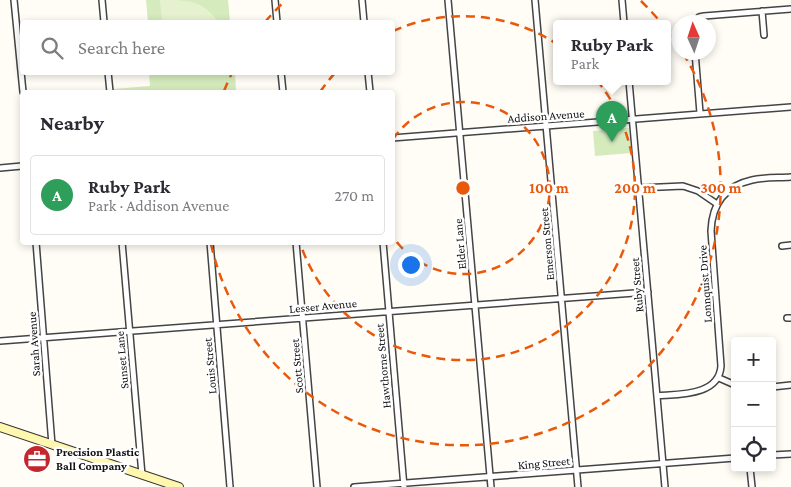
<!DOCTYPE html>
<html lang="en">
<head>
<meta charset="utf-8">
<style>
  :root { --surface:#fff; --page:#f7f7f7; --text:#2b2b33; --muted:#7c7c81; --line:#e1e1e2; --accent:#0f766e }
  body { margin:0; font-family:"Crimson Pro",serif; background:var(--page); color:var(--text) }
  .controls { position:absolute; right:15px; bottom:15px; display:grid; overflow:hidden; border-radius:5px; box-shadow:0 2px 8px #0003 }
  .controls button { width:45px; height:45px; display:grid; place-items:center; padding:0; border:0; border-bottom:1px solid var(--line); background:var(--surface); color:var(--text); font:25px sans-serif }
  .compass { position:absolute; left:671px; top:15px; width:45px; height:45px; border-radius:50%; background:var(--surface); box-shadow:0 2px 8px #0003; rotate:357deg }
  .you { position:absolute; left:410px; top:264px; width:18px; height:18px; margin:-12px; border:4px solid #fff; border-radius:50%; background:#1a73e8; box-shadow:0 0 0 8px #1a73e833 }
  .badge { display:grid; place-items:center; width:32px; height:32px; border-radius:50%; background:var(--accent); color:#fff; font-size:16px; font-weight:700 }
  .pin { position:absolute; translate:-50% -41px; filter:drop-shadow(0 1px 2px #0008) }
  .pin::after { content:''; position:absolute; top:26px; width:18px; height:15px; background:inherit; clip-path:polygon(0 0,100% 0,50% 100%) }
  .popup { position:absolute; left:553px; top:20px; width:118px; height:65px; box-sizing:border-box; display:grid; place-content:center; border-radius:5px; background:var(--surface); filter:drop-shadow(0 1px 4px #0005); font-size:16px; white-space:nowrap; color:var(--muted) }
  .popup b { font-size:19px; color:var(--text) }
  .popup::after { content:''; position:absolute; left:50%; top:100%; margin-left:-10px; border:10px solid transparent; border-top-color:var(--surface) }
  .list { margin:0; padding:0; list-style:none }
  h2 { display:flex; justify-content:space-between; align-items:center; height:65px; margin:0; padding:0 20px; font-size:21px }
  h2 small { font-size:16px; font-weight:400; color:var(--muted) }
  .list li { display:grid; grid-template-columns:32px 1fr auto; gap:15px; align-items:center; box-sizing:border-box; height:80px; margin:0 10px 10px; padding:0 10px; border:1px solid var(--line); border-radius:5px }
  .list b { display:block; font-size:19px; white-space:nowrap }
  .list p { margin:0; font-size:16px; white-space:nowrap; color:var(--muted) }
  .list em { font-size:16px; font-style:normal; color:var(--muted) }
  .icon { flex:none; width:28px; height:28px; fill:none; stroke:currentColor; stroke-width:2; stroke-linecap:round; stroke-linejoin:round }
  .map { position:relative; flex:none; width:791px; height:487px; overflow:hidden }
  .search { position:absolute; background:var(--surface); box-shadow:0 2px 8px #0003; left:20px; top:20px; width:375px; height:55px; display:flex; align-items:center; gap:12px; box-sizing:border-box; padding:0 18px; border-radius:5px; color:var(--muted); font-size:19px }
  .panel { position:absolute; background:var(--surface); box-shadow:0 2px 8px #0003; left:20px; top:90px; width:375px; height:155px; border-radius:5px }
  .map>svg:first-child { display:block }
</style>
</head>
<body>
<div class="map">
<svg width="791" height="487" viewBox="0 0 791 487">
  <rect width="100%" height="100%" fill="#fffdf5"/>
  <path fill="#d5ebbd" d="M 146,0 L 228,0 L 230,22 L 148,22 Z
    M 235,73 L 236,92 L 113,92 L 113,89 L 150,86 L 149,73 Z
    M 629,128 L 631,153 L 595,156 L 593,131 Z"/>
  <path fill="#e6f2cf" d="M 160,0 C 188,0 203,0 218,22 L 162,22 Z"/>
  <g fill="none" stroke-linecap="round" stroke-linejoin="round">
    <g stroke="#444" stroke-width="8">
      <path id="street" d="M 14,0 L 23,92
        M 102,0 L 104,22
        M 275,0 L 277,22
        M 362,0 L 364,22
        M 448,0 L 491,487
        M 535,0 L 578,487
        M 622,0 L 624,23
        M 762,11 L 764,35
        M 694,22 L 699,17 L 704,16 L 791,9
        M 695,52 L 700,113
        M 108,72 L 110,92
        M 281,72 L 283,92
        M 368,72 L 370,92
        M 629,81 L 665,487
        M 392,138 L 791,107
        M 0,168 L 22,166
        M 639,188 L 683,186 L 698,191 L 717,204
        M 36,242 L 52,445
        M 122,242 L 142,475
        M 210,242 L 230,487
        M 296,242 L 317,487
        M 383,242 L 404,487
        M 782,246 L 791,245
        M 787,318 L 791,318
        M 0,341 L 648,292
        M 719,378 L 735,385
        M 772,387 L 791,385
        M 657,396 C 679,394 719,396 721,366 L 711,231 C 712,204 725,186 752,180 C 764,177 778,178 791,177
        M 772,455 L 791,454
        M 750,468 L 752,487
        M 354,487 L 735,458"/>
    </g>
    <g stroke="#333" stroke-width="10">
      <path id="secondary" d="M 0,427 L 179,487"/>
    </g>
    <use href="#street" stroke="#fff" stroke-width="5"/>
    <use href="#secondary" stroke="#fff6b0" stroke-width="8"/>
  </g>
  <g fill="none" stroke="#e8590c" stroke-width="2.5" stroke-dasharray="9 6">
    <path d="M393 139A86 86 0 1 1 393 237"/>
    <path d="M320 92A172 172 0 0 1 335 73M393 31A172 172 0 1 1 300 243"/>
    <path d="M224 91A258 258 0 0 1 232 73M265 22A258 258 0 0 1 285 1M641 1A258 258 0 0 1 678 46M683 53A258 258 0 1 1 211 244"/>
  </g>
  <defs>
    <g id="office-disc" transform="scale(1.4375)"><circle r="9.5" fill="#c4262e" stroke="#fff"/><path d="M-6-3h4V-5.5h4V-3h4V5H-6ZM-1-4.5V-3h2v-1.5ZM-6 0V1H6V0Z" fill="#fff"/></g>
  </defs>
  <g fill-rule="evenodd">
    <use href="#office-disc" x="37" y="459"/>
  </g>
  <g text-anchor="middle" stroke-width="5" stroke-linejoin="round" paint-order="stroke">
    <g font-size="12" fill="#111" stroke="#fff">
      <text transform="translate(546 116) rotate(-4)" y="4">Addison Avenue</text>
      <text transform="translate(460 244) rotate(-95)" y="4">Elder Lane</text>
      <text transform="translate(547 244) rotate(-95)" y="4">Emerson Street</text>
      <text transform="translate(705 284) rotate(-94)" y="4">Lonnquist Drive</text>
      <text transform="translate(637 285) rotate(-95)" y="4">Ruby Street</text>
      <text transform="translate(323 306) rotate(-5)" y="4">Lesser Avenue</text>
      <text transform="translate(34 344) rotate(-94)" y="4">Sarah Avenue</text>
      <text transform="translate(122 360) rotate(-95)" y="4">Sunset Lane</text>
      <text transform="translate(210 366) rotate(-95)" y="4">Louis Street</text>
      <text transform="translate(297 366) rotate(-95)" y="4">Scott Street</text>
      <text transform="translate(383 366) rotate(-95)" y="4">Hawthorne Street</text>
      <text transform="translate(544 463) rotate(-5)" y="4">King Street</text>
    </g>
    <g font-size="12" font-weight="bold" fill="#111" stroke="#fff" text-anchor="start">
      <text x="56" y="456">Precision Plastic<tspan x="56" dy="14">Ball Company</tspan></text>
    </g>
  </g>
  <circle cx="463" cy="188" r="8" fill="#e8590c" stroke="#fff" stroke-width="2.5"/>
  <g font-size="15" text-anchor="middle" font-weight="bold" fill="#e8590c" stroke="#fff" stroke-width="5" stroke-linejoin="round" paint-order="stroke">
    <text x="549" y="193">100 m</text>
    <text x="635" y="193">200 m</text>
    <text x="721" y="193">300 m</text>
  </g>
</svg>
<div class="controls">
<button>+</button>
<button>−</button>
<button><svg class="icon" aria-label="locate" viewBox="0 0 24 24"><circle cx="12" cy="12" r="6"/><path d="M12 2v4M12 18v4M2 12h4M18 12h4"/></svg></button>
</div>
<svg class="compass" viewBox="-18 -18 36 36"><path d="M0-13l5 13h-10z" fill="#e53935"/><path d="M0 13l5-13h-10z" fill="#7c7c81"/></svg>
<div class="you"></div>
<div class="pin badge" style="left:612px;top:142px;background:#2e9e5b">A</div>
<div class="popup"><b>Ruby Park</b>Park</div>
<div class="search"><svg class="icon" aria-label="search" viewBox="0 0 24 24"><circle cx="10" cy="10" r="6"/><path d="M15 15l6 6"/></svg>Search here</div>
<section class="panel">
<h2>Nearby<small></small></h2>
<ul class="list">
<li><span class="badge" style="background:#2e9e5b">A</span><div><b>Ruby Park</b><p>Park · Addison Avenue</p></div><em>270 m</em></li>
</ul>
</section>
</div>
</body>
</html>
